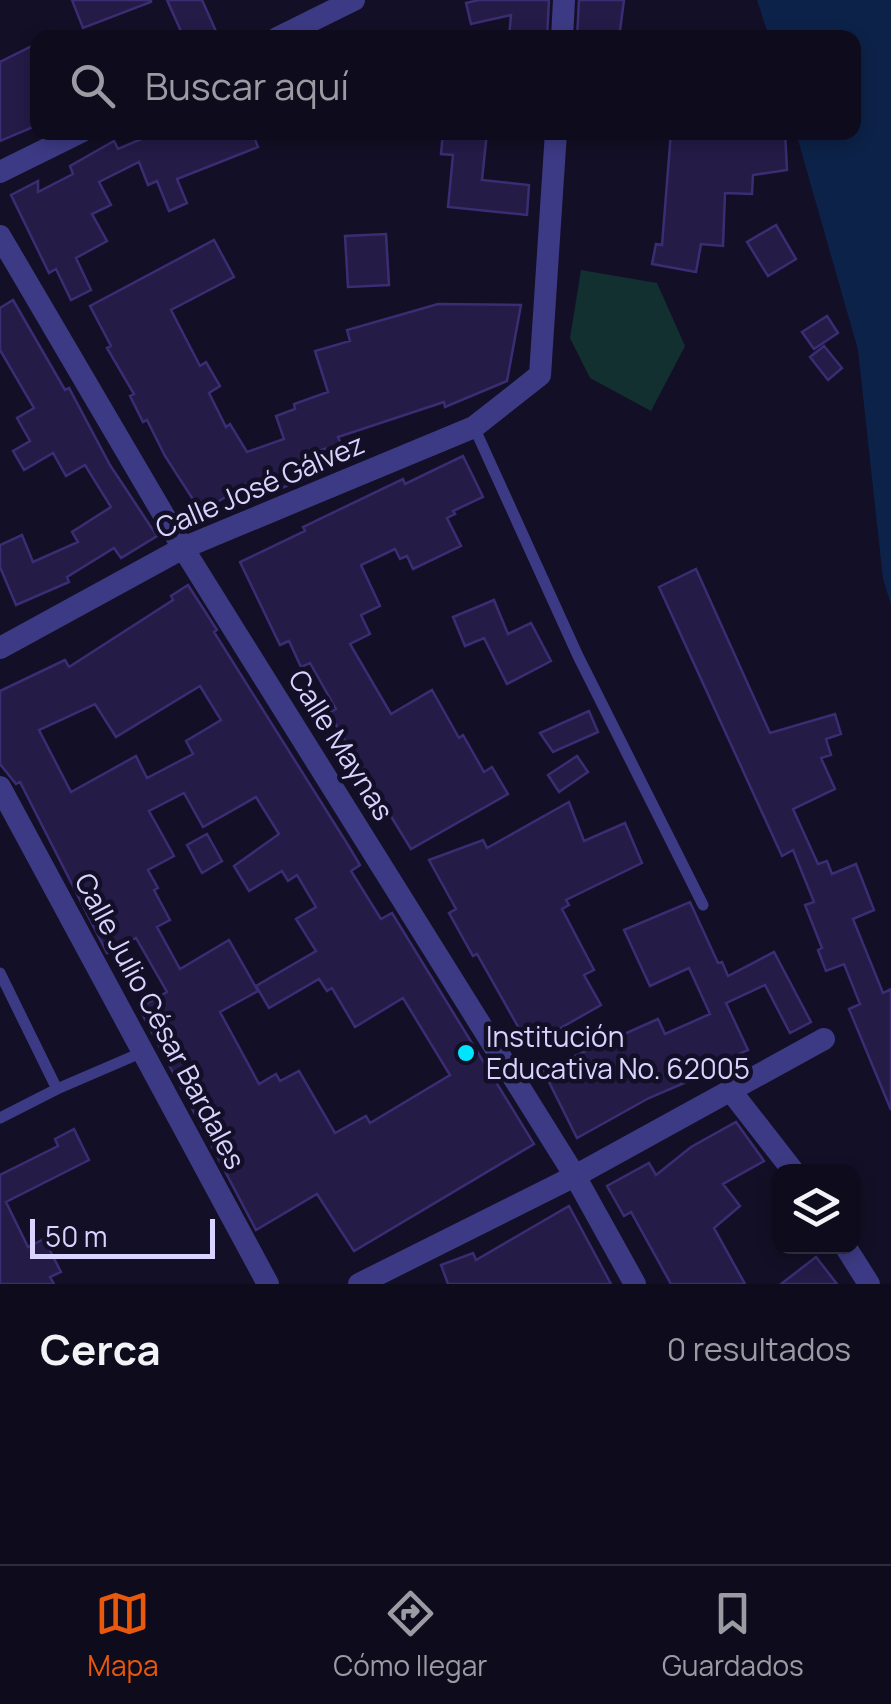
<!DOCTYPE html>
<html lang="es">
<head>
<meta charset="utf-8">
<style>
  :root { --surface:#0e0b1c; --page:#1c1929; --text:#f1f3f6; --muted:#9b9ba3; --line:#2e2b3b; --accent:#ea580c }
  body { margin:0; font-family:Manrope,sans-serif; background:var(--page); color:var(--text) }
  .controls { position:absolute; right:30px; bottom:30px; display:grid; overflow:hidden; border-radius:20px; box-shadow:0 5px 15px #0003 }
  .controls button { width:90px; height:90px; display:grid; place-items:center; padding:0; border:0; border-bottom:2px solid var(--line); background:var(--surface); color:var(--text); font:50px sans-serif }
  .scale { position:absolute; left:30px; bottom:25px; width:185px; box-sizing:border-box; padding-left:10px; border:5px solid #d9d4ff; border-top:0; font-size:28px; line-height:35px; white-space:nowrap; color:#d9d4ff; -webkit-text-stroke:8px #130f26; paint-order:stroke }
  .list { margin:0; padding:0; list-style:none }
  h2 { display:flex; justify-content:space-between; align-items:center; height:130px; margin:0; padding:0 40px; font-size:42px }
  h2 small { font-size:32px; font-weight:400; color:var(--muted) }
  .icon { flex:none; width:55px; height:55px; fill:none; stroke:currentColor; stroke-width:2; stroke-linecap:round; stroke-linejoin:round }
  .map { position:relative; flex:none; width:891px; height:1284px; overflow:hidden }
  .search { position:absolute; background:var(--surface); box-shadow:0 5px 15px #0003; left:30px; right:30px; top:30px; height:110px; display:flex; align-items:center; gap:25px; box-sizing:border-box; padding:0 35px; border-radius:20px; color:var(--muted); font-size:38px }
  .sheet { height:280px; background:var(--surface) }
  nav { display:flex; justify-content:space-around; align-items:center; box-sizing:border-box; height:140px; border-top:2px solid var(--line); background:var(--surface); font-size:28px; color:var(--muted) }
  nav a { display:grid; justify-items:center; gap:5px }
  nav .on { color:var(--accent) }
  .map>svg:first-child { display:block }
</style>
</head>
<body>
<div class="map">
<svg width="891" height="1284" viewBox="0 0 891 1284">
  <rect width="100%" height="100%" fill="#130f26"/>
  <path fill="#12302f" d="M 581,270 L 657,283 L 685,346 L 651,411 L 590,378 L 570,338 Z"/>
  <path fill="#0c2248" d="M 757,0 L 891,0 L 891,605 L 883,579 L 858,350 L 796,133 L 854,132 L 854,38 L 769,37 Z"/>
  <path fill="#241b47" stroke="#3b2d73" stroke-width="2.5" fill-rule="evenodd" d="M 72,0 L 151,0 L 151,2 L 83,28 Z
    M 167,0 L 202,0 L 219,38 L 184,38 Z
    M 479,0 L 549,0 L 547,38 L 509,38 L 511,15 L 471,24 L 466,3 Z
    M 579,0 L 624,0 L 619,38 L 577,38 Z
    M 38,43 L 38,125 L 0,141 L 0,62 Z
    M 158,132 L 252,132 L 258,147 L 177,179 L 187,203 L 169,211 L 157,181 L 148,185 L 139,162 L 99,182 L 111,205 L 92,214 L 107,241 L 76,258 L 91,290 L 71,300 L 56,269 L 49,273 L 11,195 L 38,181 L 38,192 L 73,174 L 70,166 L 114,141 L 118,149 Z
    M 443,132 L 487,132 L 482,180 L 529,185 L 527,215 L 448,207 L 453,155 L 441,154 Z
    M 671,132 L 785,132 L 787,170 L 753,175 L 752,194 L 725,193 L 723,246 L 701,244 L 696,272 L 652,264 L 656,244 L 662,245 Z
    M 776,225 L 796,259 L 768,276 L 747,242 Z
    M 386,234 L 389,285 L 348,287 L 345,236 Z
    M 214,240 L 234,277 L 171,310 L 200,366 L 206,362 L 220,386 L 209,393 L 226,427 L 230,424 L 247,452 L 284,439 L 276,416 L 295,409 L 294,404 L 328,392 L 315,351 L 350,341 L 347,330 L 438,304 L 521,305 L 507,381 L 445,407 L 444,402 L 338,437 L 341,444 L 308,454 L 316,475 L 258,497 L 250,482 L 201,512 L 165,456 L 147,420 L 143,422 L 130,396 L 134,394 L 107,348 L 111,346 L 90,306 Z
    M 13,300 L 65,390 L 69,388 L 110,465 L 157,536 L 121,558 L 114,548 L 67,577 L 69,582 L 16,605 L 0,567 L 0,545 L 22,535 L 33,562 L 78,542 L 72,532 L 111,507 L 85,465 L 66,476 L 53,453 L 24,470 L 13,451 L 30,441 L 17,418 L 34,408 L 0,350 L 0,308 Z
    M 827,316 L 838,333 L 814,349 L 802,332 Z
    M 824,346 L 842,368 L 828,380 L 810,357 Z
    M 463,456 L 483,497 L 453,511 L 455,514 L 447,518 L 461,546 L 413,569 L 407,556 L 400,559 L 395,549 L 361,565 L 380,606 L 361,615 L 370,634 L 350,644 L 391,714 L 432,690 L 459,738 L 463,735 L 484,772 L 492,767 L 508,794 L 411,849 L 384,805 L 374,811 L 363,792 L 372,787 L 329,713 L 336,709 L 310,663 L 301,667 L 289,641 L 280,645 L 240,562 L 305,531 L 303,527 L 403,479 L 405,484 Z
    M 696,569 L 770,733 L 835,714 L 841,734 L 826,739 L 831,755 L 821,758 L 835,789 L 793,809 L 818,864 L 827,861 L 832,874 L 856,864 L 874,910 L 853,919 L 883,993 L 891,989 L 891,1110 L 849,1009 L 860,1004 L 844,964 L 826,971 L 818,950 L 822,948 L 805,905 L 814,902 L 793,850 L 782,856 L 659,587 Z
    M 188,585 L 217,630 L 214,632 L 348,845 L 360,865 L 351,871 L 381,919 L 392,913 L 534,1144 L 354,1251 L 317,1194 L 256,1230 L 139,1008 L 167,992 L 136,938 L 107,953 L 20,782 L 16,784 L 0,764 L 0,691 L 65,660 L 69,667 L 173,600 L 171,596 ZM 200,686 L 221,720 L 186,741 L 193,754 L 147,778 L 136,756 L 71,792 L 39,730 L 95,704 L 116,737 ZM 184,793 L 203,827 L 256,797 L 279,834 L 234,866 L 249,891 L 282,871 L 288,881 L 297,875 L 316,907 L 296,919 L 316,951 L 256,986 L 269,1008 L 319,979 L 327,991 L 332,988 L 355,1027 L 403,998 L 450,1075 L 370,1123 L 366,1116 L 335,1133 L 299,1071 L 280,1081 L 276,1074 L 259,1084 L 220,1012 L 258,991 L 229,940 L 180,969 L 157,927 L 170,920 L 154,890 L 158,888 L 148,870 L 174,856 L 149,811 Z
    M 494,600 L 508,634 L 531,623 L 551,661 L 507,684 L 484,638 L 465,646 L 453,617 Z
    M 589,711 L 598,732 L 553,752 L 540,733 Z
    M 577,756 L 588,772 L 559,792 L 548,775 Z
    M 569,802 L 584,841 L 625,823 L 642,863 L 566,900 L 569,905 L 562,909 L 594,970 L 584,975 L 601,1005 L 529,1046 L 477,954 L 473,956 L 449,913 L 456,909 L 429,860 L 483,840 L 487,848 Z
    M 207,834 L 222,861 L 202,873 L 187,845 Z
    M 690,902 L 718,963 L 722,962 L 728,976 L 774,952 L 811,1022 L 790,1033 L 765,985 L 726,1003 L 748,1050 L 724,1061 L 726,1065 L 649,1098 L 577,1138 L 543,1070 L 658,1019 L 665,1034 L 710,1014 L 689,968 L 650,986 L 624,930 Z
    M 736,1122 L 764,1161 L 723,1184 L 740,1206 L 714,1228 L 745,1284 L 671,1284 L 631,1212 L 624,1216 L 607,1186 L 649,1163 L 656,1175 L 691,1147 Z
    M 74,1129 L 89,1160 L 6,1202 L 28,1247 L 44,1239 L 61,1272 L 50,1277 L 54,1284 L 0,1284 L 0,1175 L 58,1146 L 55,1139 Z
    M 569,1206 L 611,1284 L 448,1284 L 441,1265 L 473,1253 L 476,1260 Z
    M 816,1257 L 837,1284 L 781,1284 Z"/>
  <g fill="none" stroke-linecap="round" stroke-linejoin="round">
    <path stroke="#3d3a85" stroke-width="11" d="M 474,427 L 578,656 L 703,905
      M 0,973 L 57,1089 L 143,1052
      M 0,1118 L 57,1089"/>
    <path stroke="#3d3a85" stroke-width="22" d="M 277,38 L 354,0
      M 562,38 L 564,0
      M 0,172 L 81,132
      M 0,236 L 183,548 L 575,1176 L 635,1284
      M 0,648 L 183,548 L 474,427 L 540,375 L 556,132
      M 0,787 L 268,1284
      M 730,1090 L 794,1172
      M 845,1246 L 869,1284
      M 359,1284 L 575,1176 L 824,1039"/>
  </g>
  <circle fill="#00e5ff" stroke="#130f26" stroke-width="4" cx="466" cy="1053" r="10"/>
  <g text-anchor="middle" stroke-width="9" stroke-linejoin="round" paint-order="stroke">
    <g font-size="28" fill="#d9d4ff" stroke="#130f26">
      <text transform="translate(260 486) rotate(-23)" y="10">Calle José Gálvez</text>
      <text transform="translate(341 745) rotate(58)" y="10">Calle Maynas</text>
      <text transform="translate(160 1021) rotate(62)" y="10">Calle Julio César Bardales</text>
    </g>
    <g font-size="28" fill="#d9d4ff" stroke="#130f26" text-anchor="start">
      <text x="486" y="1047">Institución<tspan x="486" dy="32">Educativa No. 62005</tspan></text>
    </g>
  </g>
</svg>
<div class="controls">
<button><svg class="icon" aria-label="layers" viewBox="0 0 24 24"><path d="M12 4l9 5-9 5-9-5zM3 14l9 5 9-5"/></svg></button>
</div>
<div class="scale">50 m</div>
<div class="search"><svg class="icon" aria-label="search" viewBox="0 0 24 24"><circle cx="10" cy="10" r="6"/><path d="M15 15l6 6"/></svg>Buscar aquí</div>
</div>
<section class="sheet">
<h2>Cerca<small>0 resultados</small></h2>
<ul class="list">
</ul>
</section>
<nav>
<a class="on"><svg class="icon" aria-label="map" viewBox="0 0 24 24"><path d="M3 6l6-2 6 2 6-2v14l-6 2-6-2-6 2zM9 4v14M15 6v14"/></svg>Mapa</a>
<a><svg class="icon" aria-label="directions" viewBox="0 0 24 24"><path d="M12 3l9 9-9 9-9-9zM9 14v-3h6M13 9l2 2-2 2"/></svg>Cómo llegar</a>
<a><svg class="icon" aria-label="saved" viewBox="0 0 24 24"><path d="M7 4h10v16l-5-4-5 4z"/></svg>Guardados</a>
</nav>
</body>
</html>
